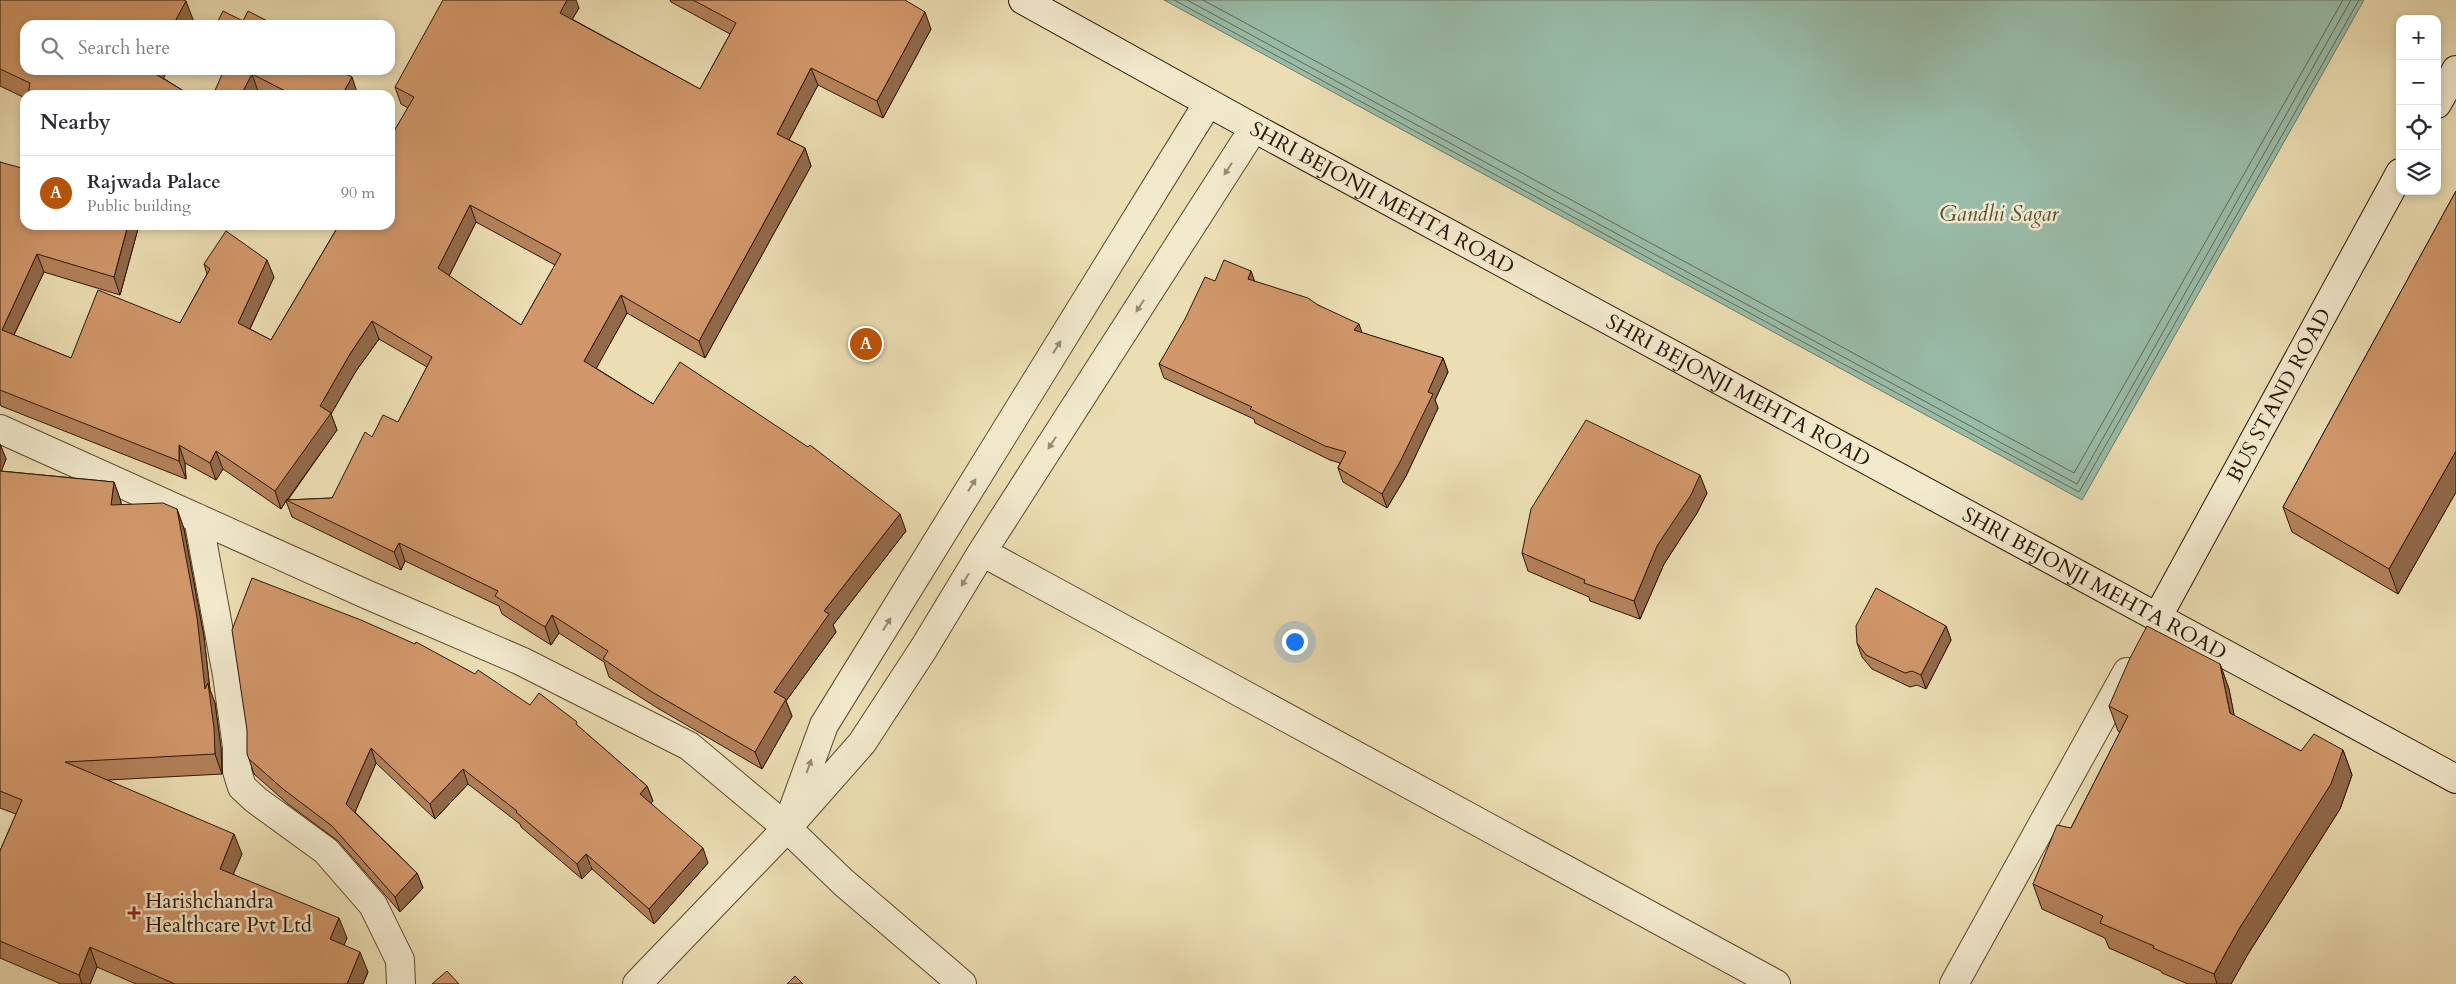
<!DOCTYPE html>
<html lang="en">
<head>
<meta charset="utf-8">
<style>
  :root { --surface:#fff; --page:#f2f2f3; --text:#2b2b33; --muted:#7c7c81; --line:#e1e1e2; --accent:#b45309 }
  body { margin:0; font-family:Cardo,serif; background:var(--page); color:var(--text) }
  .controls { position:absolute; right:15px; top:15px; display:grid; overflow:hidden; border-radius:10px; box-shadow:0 2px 8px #0003 }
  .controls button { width:45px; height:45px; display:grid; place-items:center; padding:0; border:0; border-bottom:1px solid var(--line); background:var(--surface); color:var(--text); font:25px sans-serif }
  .you { position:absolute; left:1294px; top:641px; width:18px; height:18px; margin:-12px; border:4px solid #fff; border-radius:50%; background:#1a73e8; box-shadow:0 0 0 8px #1a73e833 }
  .badge { display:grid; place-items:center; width:32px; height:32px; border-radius:50%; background:var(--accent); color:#fff; font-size:16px; font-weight:700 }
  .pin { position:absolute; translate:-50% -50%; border:2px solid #fff; box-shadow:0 1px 5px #0006 }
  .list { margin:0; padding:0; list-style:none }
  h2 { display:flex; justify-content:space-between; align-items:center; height:65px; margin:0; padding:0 20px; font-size:21px }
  h2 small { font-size:16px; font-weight:400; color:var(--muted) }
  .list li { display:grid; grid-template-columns:32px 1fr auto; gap:15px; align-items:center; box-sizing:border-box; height:75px; padding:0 20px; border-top:1px solid var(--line) }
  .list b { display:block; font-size:19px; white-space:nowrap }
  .list p { margin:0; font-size:16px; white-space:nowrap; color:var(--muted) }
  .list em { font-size:16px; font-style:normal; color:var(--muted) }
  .icon { flex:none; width:28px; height:28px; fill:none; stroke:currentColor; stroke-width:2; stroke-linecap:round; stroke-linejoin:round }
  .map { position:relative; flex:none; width:2456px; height:984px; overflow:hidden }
  .search { position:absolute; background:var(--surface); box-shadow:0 2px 8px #0003; left:20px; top:20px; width:375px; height:55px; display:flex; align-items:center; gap:12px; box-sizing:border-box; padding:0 18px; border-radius:15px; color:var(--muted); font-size:19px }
  .panel { position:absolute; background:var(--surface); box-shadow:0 2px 8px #0003; left:20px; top:90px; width:375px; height:140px; border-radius:15px }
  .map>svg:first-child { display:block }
</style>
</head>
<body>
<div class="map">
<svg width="2456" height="984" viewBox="0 0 2456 984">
  <rect width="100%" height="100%" fill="#ecdeb3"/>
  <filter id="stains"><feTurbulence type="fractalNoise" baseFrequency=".004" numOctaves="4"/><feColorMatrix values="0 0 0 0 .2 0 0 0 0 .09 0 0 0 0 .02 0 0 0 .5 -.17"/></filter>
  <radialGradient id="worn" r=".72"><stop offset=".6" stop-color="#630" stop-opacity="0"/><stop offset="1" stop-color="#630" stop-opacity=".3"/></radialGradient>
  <path fill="#99bca9" stroke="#6e7a65" d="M 1164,0 L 2364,0 L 2082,500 Z"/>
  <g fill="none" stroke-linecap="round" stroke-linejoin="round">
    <path stroke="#636954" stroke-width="1" d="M 1174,0 L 2079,492 L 2359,0
      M 1187,0 L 2077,484 L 2351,0
      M 1203,0 L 2074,473 L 2343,0"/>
    <g stroke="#5d482d" stroke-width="30">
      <path id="minor" d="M 0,429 L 368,595 L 521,661 L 689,746 L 787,828 L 843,882 L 962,984
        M 198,518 L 227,675 L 237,747 L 237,771 L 242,787 L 256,800 L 326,851 L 373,905 L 400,960 L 401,984
        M 982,552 L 1776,984
        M 791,815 L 824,725 L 1208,103
        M 637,984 L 787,828 L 862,743 L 924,648 L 982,552 L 1254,128
        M 1954,984 L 2127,672"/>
    </g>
    <g stroke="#2d1600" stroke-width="30">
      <g id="secondary">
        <path id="s1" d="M 1023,0 L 1254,128 L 2456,779"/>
        <path d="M 2437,104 L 2456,70"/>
        <path id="s2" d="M 2157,618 L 2400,173"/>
      </g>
    </g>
    <use href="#minor" stroke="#f3eace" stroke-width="28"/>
    <use href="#secondary" stroke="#f3eace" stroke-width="28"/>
  </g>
  <path fill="#b4825b" stroke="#2d1600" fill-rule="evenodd" d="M 0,0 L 194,22 L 192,25 L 25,25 L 168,70 L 163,78 L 190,95 L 25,95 L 25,98 L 0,86 Z
    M 670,0 L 905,0 L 931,29 L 883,118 L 818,85 L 789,140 L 805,148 L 811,166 L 705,358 L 627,313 L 596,368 L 653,404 L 906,531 L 833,625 L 836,632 L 786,701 L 792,716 L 762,769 L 659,709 L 609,677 L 604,662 L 559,633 L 551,645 L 502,614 L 499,606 L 405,561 L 401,570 L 292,517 L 286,501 L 281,509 L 223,469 L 216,480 L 185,463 L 186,479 L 1,406 L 0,403 L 0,162 L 139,225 L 120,295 L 44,272 L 14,335 L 71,358 L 180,323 L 207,274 L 204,264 L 274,277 L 250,329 L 271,340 L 408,108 L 401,104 L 395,87 L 579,8 L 572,19 L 700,89 L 730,34 L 671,2 ZM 476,222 L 555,265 L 521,325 L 449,276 ZM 379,339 L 427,367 L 398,422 L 372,437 L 332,498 L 288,500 L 337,430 L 331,414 L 356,371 Z
    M 224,70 L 341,70 L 358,95 L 261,95 Z
    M 25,107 L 25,136 L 21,125 Z
    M 2456,191 L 2456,492 L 2398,594 L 2292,532 L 2283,507 Z
    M 1251,271 L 1254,281 L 1318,305 L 1362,333 L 1443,358 L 1448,372 L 1435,400 L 1438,408 L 1406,476 L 1387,508 L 1343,482 L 1338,468 L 1340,463 L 1330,460 L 1255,423 L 1254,419 L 1164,378 L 1159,364 L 1215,281 Z
    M 0,444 L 6,459 L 1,471 L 114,482 L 121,502 L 121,505 L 177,509 L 184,529 L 204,637 L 210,690 L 215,703 L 221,748 L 222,774 L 108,780 L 242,854 L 233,874 L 347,938 L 344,945 L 368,972 L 363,984 L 136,984 L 97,967 L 90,984 L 61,984 L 0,958 L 0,851 L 16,814 L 0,808 Z
    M 1707,493 L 1697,513 L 1664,564 L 1640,619 L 1590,601 L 1589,597 L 1528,571 L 1522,553 Z
    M 1946,626 L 1951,640 L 1926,689 L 1917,685 L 1910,687 L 1872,669 L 1862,657 L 1857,643 Z
    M 2220,664 L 2229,689 L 2234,716 L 2301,751 L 2343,750 L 2352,775 L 2340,809 L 2248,954 L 2231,984 L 2188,984 L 2162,973 L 2161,971 L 2109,948 L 2105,938 L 2042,909 L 2033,884 L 2071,828 L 2120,732 L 2118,731 L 2109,706 Z
    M 530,705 L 578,726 L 647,786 L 653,801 L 651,803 L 708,863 L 654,924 L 592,869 L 582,879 L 521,827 L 520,824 L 468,784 L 435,819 L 376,763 L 355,812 L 417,873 L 423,888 L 400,912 L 338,841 L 288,804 L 254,774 L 249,759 Z"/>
  <path fill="#926a4a" stroke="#2d1600" d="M 567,0 L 576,0 L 579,8 L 566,30 L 560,13 Z
    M 186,1 L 194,22 L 192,25 L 173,25 Z
    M 925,12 L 931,29 L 883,118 L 877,101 Z
    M 811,68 L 818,85 L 783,151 L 777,134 Z
    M 149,70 L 168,70 L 157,90 Z
    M 252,74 L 259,94 L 259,95 L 241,95 Z
    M 352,77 L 358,95 L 342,95 Z
    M 805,148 L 811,166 L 705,358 L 699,341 Z
    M 470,205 L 476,222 L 444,286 L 438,268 Z
    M 128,225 L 139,225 L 120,295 L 114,277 Z
    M 37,254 L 44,272 L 8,347 L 2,330 Z
    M 267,260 L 274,277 L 244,341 L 238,323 Z
    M 1251,271 L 1256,285 L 1248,279 Z
    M 621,295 L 627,313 L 591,378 L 584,361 Z
    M 372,321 L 379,339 L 356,371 L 331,414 L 337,430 L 287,500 L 286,500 L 286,501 L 281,509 L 275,491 L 320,406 L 350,354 Z
    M 1359,324 L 1364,338 L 1354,330 Z
    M 1443,358 L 1448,372 L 1435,400 L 1438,408 L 1406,476 L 1387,508 L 1382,494 Z
    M 0,444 L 6,459 L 0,475 Z
    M 179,445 L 185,463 L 186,479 L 179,461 Z
    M 216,451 L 223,469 L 216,480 L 210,463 Z
    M 2456,451 L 2456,492 L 2398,594 L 2389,569 Z
    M 1700,475 L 1707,493 L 1697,513 L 1664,564 L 1640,619 L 1634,601 L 1657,546 Z
    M 114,482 L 121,502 L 118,525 L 111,505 Z
    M 177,509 L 184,529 L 204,637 L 210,690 L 215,703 L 221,748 L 222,774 L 215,754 L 205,689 Z
    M 900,514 L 906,531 L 833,625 L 836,632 L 786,701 L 792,716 L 762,769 L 755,752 L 774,692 L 824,611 Z
    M 399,543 L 405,561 L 401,570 L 394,552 Z
    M 552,615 L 559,633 L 551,645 L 545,627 Z
    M 1946,626 L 1951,640 L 1926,689 L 1921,675 Z
    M 2220,664 L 2229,689 L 2239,739 L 2230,713 Z
    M 371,748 L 376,763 L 352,819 L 346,804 Z
    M 2343,750 L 2352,775 L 2340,809 L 2248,954 L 2231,984 L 2217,984 L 2214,974 L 2239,929 Z
    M 463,769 L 468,784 L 435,819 L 430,804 Z
    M 647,786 L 653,801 L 646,809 L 640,794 Z
    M 234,834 L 242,854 L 227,889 L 220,869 Z
    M 703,848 L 708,863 L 654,924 L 649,909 Z
    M 586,854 L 592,869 L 582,879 L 577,864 Z
    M 417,873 L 423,888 L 400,912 L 395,897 Z
    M 339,918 L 347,938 L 338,959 L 330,939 Z
    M 90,947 L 97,967 L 90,984 L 82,984 L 79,975 Z
    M 360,952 L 368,972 L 363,984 L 347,984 Z"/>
  <path fill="#d1976a" stroke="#2d1600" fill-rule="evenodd" d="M 0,0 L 184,0 L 186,1 L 173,25 L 25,25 L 25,70 L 149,70 L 190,95 L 28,95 L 30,83 L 0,69 Z
    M 443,0 L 567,0 L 560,13 L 700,89 L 736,23 L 693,0 L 905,0 L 925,12 L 877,101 L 811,68 L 777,134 L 805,148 L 699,341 L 621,295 L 584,361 L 653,404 L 680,362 L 808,447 L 810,445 L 900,514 L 824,611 L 829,614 L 774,692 L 786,699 L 755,752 L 652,692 L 603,659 L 608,651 L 552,615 L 545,627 L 495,596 L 498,591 L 399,543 L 394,552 L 286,500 L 332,498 L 365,432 L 372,437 L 383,415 L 398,422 L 432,357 L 372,321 L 350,354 L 320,406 L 331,413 L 275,491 L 216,451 L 210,463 L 179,445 L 179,461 L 0,390 L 0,162 L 25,169 L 25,225 L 128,225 L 114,277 L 37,254 L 2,330 L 71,358 L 98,290 L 180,323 L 210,269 L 204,264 L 226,231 L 267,260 L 238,323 L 271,340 L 339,225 L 390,225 L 390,138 L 414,97 L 395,87 ZM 470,205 L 561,254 L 521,325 L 438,268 Z
    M 223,11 L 243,21 L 248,11 L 275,25 L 216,25 Z
    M 224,70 L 338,70 L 352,77 L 342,95 L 293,95 L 252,74 L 241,95 L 213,95 Z
    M 25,107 L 25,128 L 21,125 Z
    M 2456,191 L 2456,451 L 2389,569 L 2283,507 Z
    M 1224,260 L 1251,271 L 1248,279 L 1308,298 L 1318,305 L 1359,324 L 1354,330 L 1443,358 L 1428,392 L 1433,394 L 1400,462 L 1382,494 L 1338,468 L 1346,452 L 1325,446 L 1250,409 L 1252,407 L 1159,364 L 1185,319 L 1205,277 L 1215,281 Z
    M 1586,420 L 1700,475 L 1691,495 L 1657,546 L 1634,601 L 1584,583 L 1585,580 L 1522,553 L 1531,509 Z
    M 0,471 L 114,482 L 111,505 L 163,503 L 177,509 L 197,617 L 205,689 L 208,683 L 214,728 L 215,754 L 65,762 L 234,834 L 220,869 L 339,918 L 330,939 L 360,952 L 347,984 L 175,984 L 90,947 L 79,975 L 0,941 L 0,851 L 22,800 L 0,791 Z
    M 252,578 L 361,620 L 415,644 L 416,642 L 475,674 L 478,670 L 530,705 L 539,693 L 577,722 L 576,724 L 647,786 L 640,794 L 703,848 L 649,909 L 586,854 L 577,864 L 516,812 L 517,811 L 463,769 L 430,804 L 371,748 L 346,804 L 417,873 L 395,897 L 332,826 L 283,789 L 249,759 L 247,754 L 247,730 L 232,630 Z
    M 1876,588 L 1946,626 L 1921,675 L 1912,671 L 1905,673 L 1866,655 L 1857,643 L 1856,626 Z
    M 2147,626 L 2220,664 L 2230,713 L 2301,751 L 2314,734 L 2343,750 L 2331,784 L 2239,929 L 2214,974 L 2153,948 L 2154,946 L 2100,923 L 2103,916 L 2033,884 L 2057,825 L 2071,828 L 2128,716 L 2109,706 L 2130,658 Z
    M 447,971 L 459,984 L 432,984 Z
    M 795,976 L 803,984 L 787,984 Z"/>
  <defs><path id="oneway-solid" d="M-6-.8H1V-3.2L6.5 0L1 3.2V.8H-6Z" transform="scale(1.25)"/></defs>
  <g fill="#9a8b71">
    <use href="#oneway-solid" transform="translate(1228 169) rotate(123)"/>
    <use href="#oneway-solid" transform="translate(1140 306) rotate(123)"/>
    <use href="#oneway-solid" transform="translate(1057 347) rotate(-58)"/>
    <use href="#oneway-solid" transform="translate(1052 443) rotate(123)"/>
    <use href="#oneway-solid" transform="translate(972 485) rotate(-58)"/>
    <use href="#oneway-solid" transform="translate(965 580) rotate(121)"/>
    <use href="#oneway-solid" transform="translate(887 624) rotate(-58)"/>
    <use href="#oneway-solid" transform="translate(809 766) rotate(-70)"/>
  </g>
  <path fill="#8f2418" stroke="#f3eace" stroke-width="2" d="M131.5 905.5h5v5h5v5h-5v5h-5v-5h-5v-5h5z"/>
  <g text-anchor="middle" stroke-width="5" stroke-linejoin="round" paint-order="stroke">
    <g font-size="21" fill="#2d1600" stroke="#f3eace">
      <text dy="7" stroke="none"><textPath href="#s1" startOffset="410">SHRI BEJONJI MEHTA ROAD</textPath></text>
      <text dy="7" stroke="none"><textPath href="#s1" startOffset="815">SHRI BEJONJI MEHTA ROAD</textPath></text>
      <text dy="7" stroke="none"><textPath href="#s2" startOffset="254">BUS STAND ROAD</textPath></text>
      <text dy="7" stroke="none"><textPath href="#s1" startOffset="1220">SHRI BEJONJI MEHTA ROAD</textPath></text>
    </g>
    <g font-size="21" fill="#2d1600" stroke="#f3eace" text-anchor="start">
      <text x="145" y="908">Harishchandra<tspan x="145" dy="24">Healthcare Pvt Ltd</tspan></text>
    </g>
    <g font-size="22" font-style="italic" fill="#53503b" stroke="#f3eace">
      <text x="1999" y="221">Gandhi Sagar</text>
    </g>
  </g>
  <rect width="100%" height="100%" filter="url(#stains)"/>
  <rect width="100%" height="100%" fill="url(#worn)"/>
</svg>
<div class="controls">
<button>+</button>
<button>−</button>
<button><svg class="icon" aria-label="locate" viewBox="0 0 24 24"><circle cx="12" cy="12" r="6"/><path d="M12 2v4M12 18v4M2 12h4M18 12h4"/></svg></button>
<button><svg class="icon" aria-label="layers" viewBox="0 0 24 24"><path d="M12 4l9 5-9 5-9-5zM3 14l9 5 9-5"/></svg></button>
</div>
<div class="you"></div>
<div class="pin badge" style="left:866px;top:344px">A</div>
<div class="search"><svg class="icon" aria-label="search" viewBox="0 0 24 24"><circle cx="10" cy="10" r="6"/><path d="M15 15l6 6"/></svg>Search here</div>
<section class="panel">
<h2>Nearby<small></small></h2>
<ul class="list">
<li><span class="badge">A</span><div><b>Rajwada Palace</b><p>Public building</p></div><em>90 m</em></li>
</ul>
</section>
</div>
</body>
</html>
